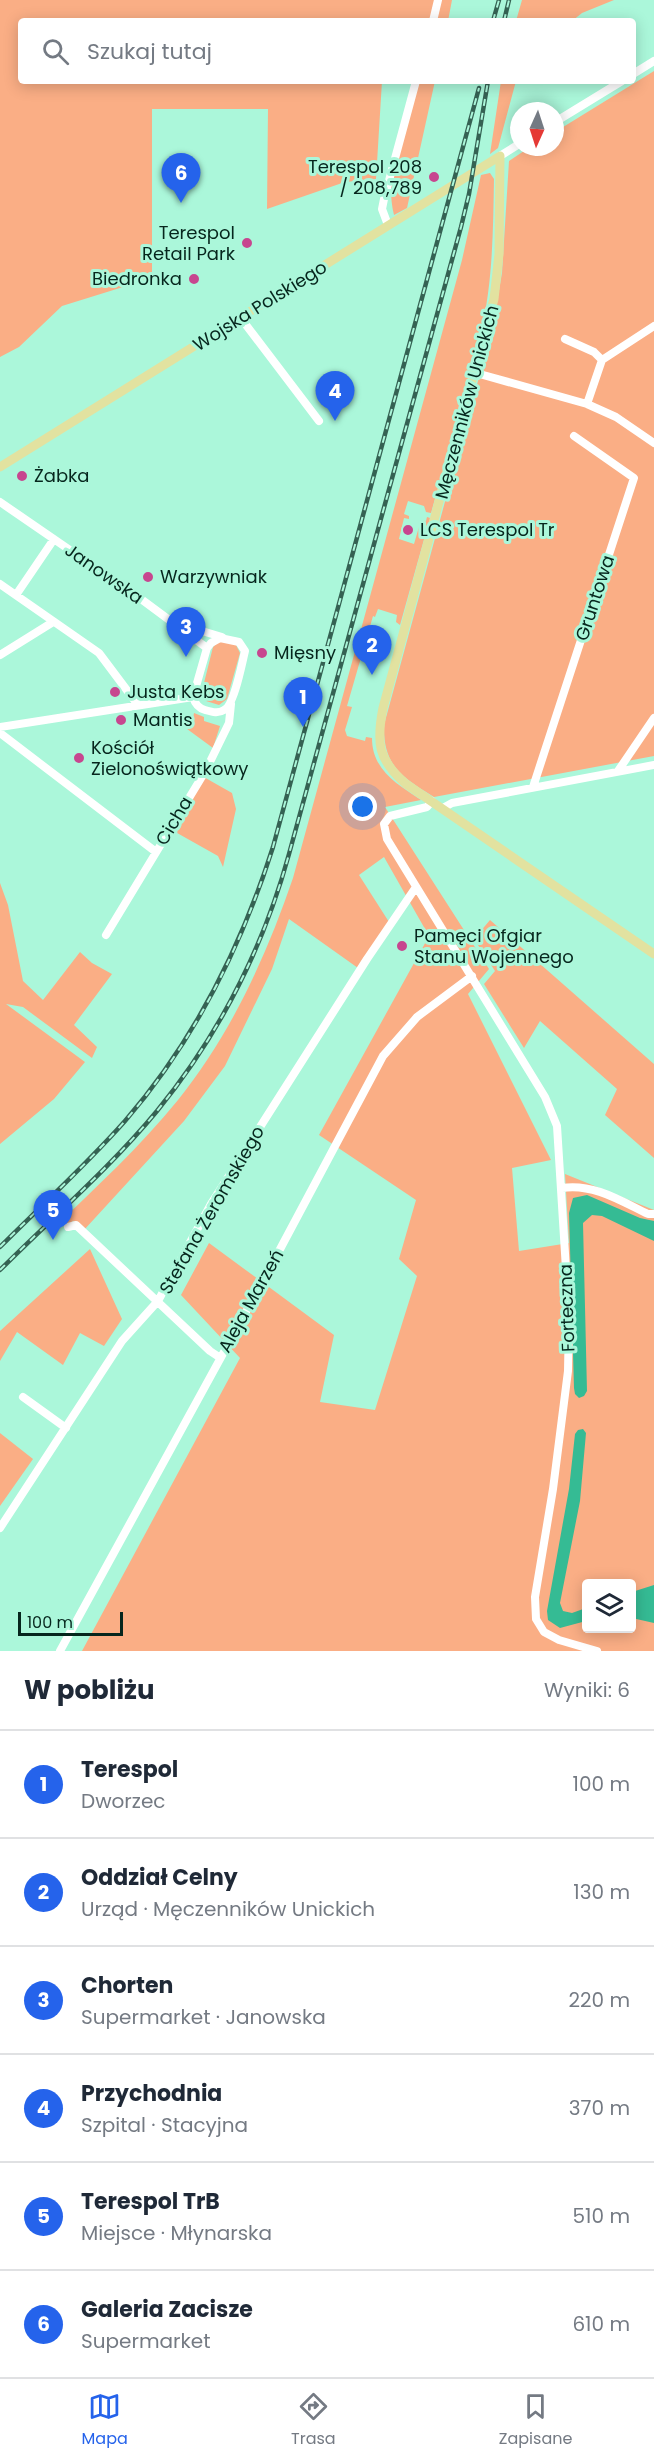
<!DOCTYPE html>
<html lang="pl">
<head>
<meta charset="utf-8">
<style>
  :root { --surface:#fff; --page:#f2f2f3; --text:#1f2937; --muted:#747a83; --line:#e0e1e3; --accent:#2563eb }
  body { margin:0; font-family:Poppins,sans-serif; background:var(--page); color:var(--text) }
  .controls { position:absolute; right:18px; bottom:18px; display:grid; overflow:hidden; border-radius:6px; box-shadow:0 3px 15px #0003 }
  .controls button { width:54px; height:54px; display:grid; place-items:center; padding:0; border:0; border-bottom:2px solid var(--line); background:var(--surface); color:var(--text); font:30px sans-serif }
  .compass { position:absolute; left:510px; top:102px; width:54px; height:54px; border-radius:50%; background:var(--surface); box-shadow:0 3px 15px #0003; rotate:183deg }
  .scale { position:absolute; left:18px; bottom:15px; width:105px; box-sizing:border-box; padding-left:6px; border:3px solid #06261d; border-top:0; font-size:16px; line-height:21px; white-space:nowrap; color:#06261d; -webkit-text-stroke:4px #abf7da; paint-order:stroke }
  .you { position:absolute; left:363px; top:807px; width:21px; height:21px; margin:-15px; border:4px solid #fff; border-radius:50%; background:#1a73e8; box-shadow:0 0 0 9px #1a73e833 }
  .badge { display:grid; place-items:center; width:39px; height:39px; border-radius:50%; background:var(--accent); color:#fff; font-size:20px; font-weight:700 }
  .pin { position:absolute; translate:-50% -50px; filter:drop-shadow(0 2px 3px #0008) }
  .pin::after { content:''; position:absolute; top:32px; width:21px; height:18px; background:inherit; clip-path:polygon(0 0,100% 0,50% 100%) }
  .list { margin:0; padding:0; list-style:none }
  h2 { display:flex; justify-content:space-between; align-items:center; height:78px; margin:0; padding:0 24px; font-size:26px }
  h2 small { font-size:20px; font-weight:400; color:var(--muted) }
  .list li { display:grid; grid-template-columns:39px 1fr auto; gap:18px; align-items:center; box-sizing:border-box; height:108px; padding:0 24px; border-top:2px solid var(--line) }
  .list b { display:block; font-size:22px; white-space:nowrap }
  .list p { margin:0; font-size:20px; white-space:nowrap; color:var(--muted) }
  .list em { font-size:20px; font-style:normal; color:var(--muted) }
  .icon { flex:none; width:33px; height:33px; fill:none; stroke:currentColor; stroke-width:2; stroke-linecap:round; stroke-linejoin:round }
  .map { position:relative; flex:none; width:654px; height:1651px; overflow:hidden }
  .search { position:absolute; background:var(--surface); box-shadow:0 3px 15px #0003; left:18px; right:18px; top:18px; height:66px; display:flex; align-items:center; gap:15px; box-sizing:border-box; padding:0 21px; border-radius:6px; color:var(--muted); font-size:22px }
  .sheet { height:726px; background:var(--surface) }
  nav { display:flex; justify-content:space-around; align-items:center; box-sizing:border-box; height:84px; border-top:2px solid var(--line); background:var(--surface); font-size:16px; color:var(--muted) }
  nav a { display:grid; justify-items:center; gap:3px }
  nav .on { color:var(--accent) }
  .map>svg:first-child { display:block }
</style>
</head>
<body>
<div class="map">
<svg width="654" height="1651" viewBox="0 0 654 1651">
  <rect width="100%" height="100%" fill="#abf7da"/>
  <path fill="#faae85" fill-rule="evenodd" d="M 0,0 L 452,0 L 448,21 L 21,21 L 21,81 L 382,81 L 376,179 L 345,182 L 267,209 L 268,109 L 152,109 L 152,278 L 62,306 L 19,347 L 0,357 Z
    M 522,0 L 614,0 L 582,13 L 572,21 L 516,21 Z
    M 654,71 L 654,756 L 434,797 C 402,777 383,766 384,725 L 493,326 L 502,273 L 509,161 L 530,147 L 555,147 L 555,132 Z
    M 416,81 L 435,81 L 407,208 L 394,215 C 383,171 405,123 416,81 Z
    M 501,81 L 516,81 L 498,148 L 490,154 Z
    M 490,173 L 494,179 C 493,231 493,281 481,332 L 431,513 L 426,512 L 424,506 L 408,501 L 404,514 L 409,516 L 409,519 L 404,518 L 399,539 L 414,544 L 421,520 L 426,521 L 427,517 L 430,518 L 400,625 L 396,622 L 397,615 L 378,609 L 375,617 L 373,616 L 347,706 L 352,707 L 345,730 L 347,736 L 365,741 L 366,737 L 372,738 C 372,770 397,784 421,800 L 385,807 L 489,969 L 468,994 L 551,1160 L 512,1168 L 519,1251 L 569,1243 L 565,1174 L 654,1210 L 654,1651 L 82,1651 L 240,1358 L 181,1295 L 209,1243 L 334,1335 L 320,1402 L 375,1410 L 417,1276 L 399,1259 L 416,1200 L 319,1135 L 429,936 L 384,857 L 359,875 L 389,922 L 358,968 L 289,919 L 272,969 L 225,1066 L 184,1121 L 84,1230 L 73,1221 L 69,1225 L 65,1222 L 56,1231 L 53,1229 C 96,1187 140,1147 178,1100 C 231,1034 266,957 293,878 L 462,260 L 481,175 ZM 586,1584 L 632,1584 L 632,1628 L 586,1628 Z
    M 224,641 L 236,645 L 240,653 L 227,699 L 219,705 L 206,701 L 202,691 L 213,647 L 218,642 Z
    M 194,713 L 204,717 L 204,721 L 220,726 L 213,748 L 168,715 L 193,718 Z
    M 202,776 L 232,793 L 236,809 L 223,867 L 218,856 L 170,829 Z
    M 0,883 L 8,905 L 23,981 L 43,1000 L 80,952 L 92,963 L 112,974 L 74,1025 L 97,1047 L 92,1058 L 23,1007 L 6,1004 L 85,1062 L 54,1099 L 0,1144 Z
    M 490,920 L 654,1064 L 654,1158 L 605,1115 L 617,1089 L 540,1021 L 524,1048 L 484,984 L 495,971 L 474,939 Z
    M 90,1249 L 122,1319 L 104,1346 L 80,1333 L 63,1365 L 17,1332 L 0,1361 L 0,1331 Z
    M 0,1433 L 33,1459 L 0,1506 Z"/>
  <path fill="#35bb94" d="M 587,1195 L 640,1218 L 654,1221 L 654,1241 L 602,1216 L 592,1215 L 583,1223 L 587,1391 L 584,1396 L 579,1398 L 575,1394 L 574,1388 L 569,1213 L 573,1198 Z
    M 583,1429 L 586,1433 L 580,1501 L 560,1603 L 563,1611 L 572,1613 L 586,1608 L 586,1621 L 560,1628 L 548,1620 L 547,1611 L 569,1489 L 575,1434 L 578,1430 Z
    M 654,1585 L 654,1623 L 632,1618 L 632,1592 Z"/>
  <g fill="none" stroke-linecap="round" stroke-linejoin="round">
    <path stroke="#fff" stroke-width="8" d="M 433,21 L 438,0
      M 633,74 L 654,61
      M 555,122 L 622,81
      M 500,156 L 519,144
      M 388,225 L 382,209 L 384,199 L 416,81
      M 240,317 L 319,421
      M 565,339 L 594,352 L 602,360
      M 476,373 L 587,404 L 616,417 L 654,443
      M 587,404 L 602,360 L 654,326
      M 0,502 L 141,599 L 207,648
      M 0,584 L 99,653 L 138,705
      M 16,595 L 54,539
      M 183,630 L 192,628 L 222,637
      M 220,638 L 239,642 L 245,651 C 242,663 234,706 224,710 C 218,714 212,712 205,710 C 198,708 195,704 193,697 L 207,648 L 211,643 Z
      M 0,655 L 53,622
      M 0,727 L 193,697
      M 0,733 L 156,852
      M 618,771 L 654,718
      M 533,787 L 634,478 L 574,436
      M 432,801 L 427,807 L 390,816 L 384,824 L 387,839 L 545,1097 L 557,1126 L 569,1317 L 568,1371 L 553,1489 L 535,1597 L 536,1619 L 544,1632 L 559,1640 L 597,1651
      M 443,808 L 452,803 L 654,765
      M 106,935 L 206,770 L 229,723 L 231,704
      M 562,1188 C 593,1183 621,1201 648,1214 L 654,1214
      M 68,1227 L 76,1225 L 210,1351 L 219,1357
      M 23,1397 L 66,1428
      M 0,1528 L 122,1341 L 158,1301 L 211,1204 L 367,959 L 416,887
      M 60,1651 L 270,1268 L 383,1056 L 417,1017 L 472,976"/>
    <path stroke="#e2e2a0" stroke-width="9" d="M 0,467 L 500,156 L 499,254 L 494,299 L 383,708 C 376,743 378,760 406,784 L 654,954"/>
    <g stroke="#356253" stroke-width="4.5">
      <path id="rail" d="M 493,21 L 499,0
        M 504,21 L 509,0
        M 0,1247 C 42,1205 86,1165 125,1121 C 195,1040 241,948 273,847 L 479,88
        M 0,1270 C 52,1218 110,1168 157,1111 C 219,1035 263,949 289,854 L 461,227 L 469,194 L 488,81"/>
    </g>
    <use href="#rail" stroke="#abf7da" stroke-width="2" stroke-dasharray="7" stroke-linecap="butt"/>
  </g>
  <g fill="#c7468f" stroke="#abf7da" stroke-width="2">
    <circle cx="434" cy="177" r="6"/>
    <circle cx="247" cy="243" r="6"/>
    <circle cx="194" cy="279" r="6"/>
    <circle cx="22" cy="476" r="6"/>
    <circle cx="408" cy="530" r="6"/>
    <circle cx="148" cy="577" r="6"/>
    <circle cx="262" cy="653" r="6"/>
    <circle cx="115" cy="692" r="6"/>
    <circle cx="121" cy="720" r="6"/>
    <circle cx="79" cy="758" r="6"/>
    <circle cx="402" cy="946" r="6"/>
  </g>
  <g text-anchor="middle" stroke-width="6" stroke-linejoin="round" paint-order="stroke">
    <g font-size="18" fill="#06261d" stroke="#abf7da" text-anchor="start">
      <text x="422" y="173" text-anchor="end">Terespol 208<tspan x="422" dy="21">/ 208,789</tspan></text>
      <text x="235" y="239" text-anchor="end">Terespol<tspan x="235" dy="21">Retail Park</tspan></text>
      <text x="182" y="285" text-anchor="end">Biedronka</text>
      <text x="34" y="482">Żabka</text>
      <text x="420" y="536">LCS Terespol Tr</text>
      <text x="160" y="583">Warzywniak</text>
      <text x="274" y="659">Mięsny</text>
      <text x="127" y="698">Justa Kebs</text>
      <text x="133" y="726">Mantis</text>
      <text x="91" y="754">Kościół<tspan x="91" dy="21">Zielonoświątkowy</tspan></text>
      <text x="414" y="942">Pamęci Ofgiar<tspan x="414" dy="21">Stanu Wojennego</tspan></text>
    </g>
    <g font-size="18" fill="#06261d" stroke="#abf7da">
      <text transform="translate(260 306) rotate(-32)" y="6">Wojska Polskiego</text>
      <text transform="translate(467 402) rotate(-75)" y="6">Męczenników Unickich</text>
      <text transform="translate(104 574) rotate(35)" y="6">Janowska</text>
      <text transform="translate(595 598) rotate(-72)" y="6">Gruntowa</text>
      <text transform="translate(174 821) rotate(-59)" y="6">Cicha</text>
      <text transform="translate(212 1210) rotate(-60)" y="6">Stefana Żeromskiego</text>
      <text transform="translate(251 1301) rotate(-61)" y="6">Aleja Marzeń</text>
      <text transform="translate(567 1308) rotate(-92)" y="6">Forteczna</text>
    </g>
  </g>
</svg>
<div class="controls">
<button><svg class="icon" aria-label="layers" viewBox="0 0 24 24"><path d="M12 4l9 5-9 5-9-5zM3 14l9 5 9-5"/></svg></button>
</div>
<svg class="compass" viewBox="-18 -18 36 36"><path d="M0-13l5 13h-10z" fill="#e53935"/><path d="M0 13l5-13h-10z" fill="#747a83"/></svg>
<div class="scale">100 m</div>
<div class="you"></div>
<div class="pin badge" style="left:303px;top:727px">1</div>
<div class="pin badge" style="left:372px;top:675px">2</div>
<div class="pin badge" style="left:186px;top:657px">3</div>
<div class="pin badge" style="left:335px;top:421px">4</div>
<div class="pin badge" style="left:53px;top:1240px">5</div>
<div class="pin badge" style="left:181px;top:203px">6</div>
<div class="search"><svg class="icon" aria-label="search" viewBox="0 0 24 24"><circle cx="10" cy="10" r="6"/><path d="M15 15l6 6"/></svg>Szukaj tutaj</div>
</div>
<section class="sheet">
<h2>W pobliżu<small>Wyniki: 6</small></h2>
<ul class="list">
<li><span class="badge">1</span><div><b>Terespol</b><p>Dworzec</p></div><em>100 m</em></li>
<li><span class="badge">2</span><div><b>Oddział Celny</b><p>Urząd · Męczenników Unickich</p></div><em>130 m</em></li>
<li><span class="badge">3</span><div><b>Chorten</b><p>Supermarket · Janowska</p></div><em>220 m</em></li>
<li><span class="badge">4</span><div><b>Przychodnia</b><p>Szpital · Stacyjna</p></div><em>370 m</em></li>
<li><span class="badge">5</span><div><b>Terespol TrB</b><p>Miejsce · Młynarska</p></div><em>510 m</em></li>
<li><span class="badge">6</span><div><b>Galeria Zacisze</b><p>Supermarket</p></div><em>610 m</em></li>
</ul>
</section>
<nav>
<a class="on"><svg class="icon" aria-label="map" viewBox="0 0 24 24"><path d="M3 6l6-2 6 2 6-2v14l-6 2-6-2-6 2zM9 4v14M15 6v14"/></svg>Mapa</a>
<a><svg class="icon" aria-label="directions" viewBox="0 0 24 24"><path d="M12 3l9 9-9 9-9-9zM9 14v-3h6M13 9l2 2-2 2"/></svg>Trasa</a>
<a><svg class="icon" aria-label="saved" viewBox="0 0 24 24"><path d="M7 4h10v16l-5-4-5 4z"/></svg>Zapisane</a>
</nav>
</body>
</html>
